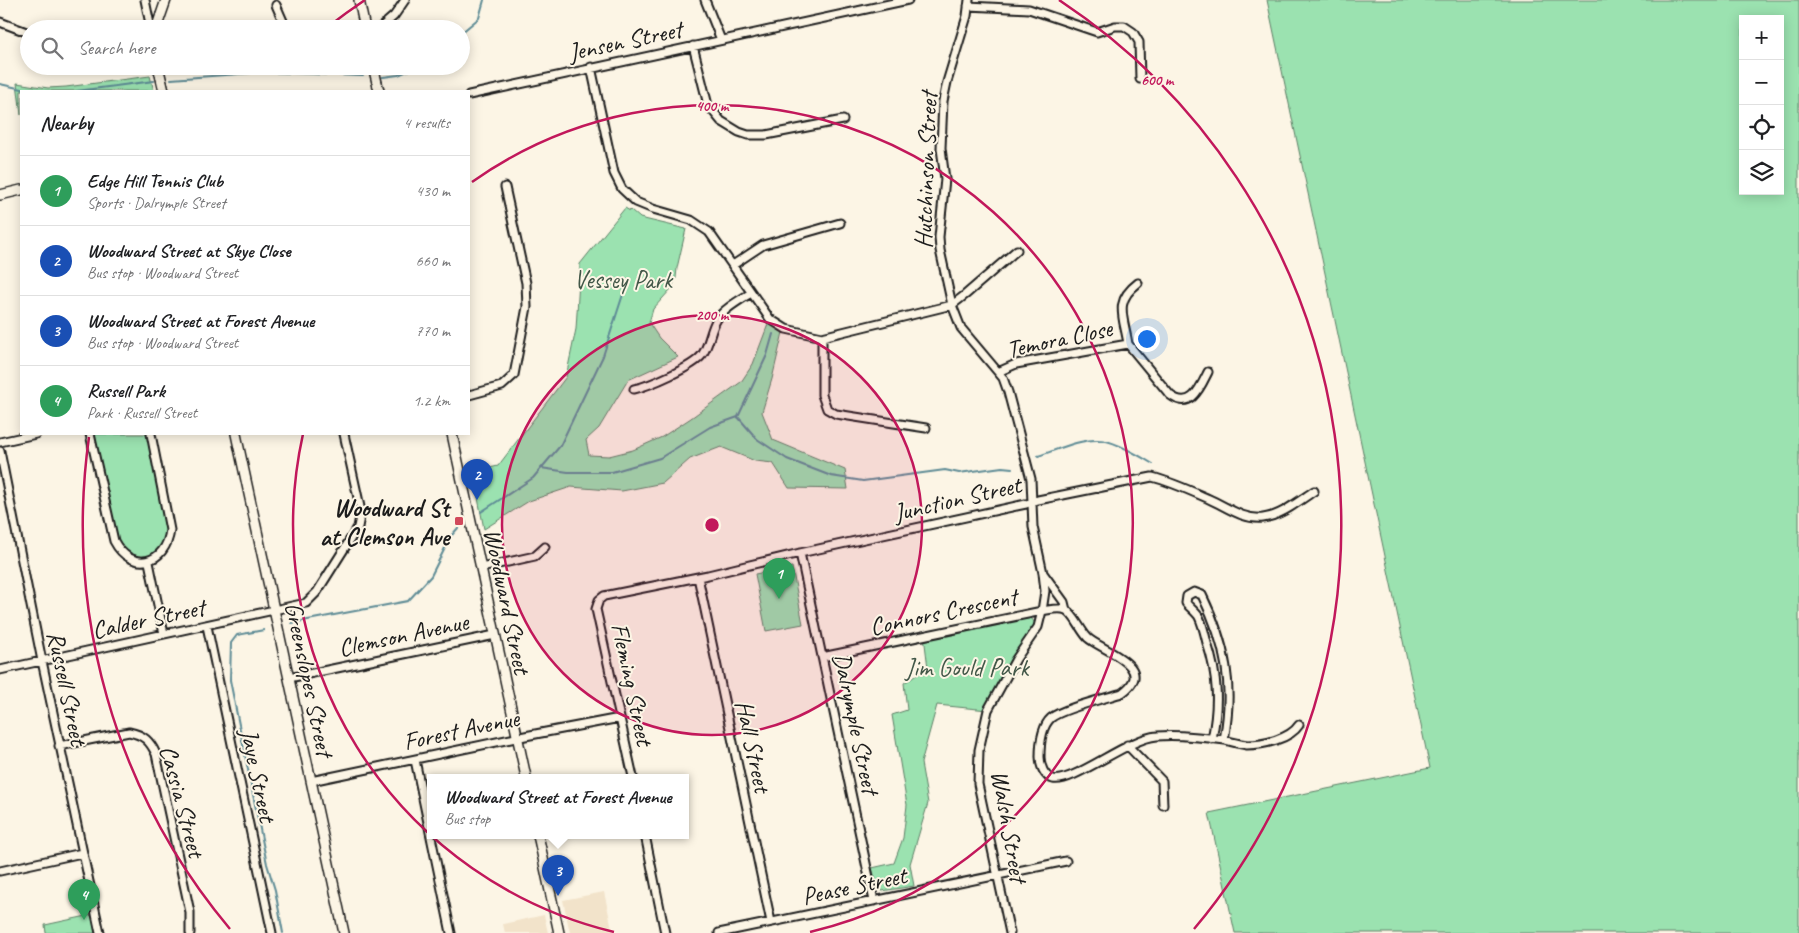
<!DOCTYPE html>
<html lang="en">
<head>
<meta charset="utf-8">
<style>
  :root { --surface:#fff; --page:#f6f6f6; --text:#202124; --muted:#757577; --line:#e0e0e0; --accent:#d93025 }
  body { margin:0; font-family:Caveat,sans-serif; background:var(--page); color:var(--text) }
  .controls { position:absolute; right:15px; top:15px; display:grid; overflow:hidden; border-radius:0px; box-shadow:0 2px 12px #0003 }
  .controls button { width:45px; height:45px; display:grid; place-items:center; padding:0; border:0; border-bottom:1px solid var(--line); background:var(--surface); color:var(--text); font:25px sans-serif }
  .you { position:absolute; left:1146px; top:338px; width:18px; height:18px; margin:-12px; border:4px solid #fff; border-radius:50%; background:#1a73e8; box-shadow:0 0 0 8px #1a73e833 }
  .badge { display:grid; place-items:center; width:32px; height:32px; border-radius:50%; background:var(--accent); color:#fff; font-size:16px; font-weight:700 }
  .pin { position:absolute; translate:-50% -41px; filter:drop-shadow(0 1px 2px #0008) }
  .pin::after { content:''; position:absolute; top:26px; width:18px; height:15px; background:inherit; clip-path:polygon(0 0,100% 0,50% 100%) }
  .popup { position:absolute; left:427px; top:774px; width:262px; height:65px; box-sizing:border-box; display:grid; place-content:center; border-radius:0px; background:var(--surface); filter:drop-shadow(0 1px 4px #0005); font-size:16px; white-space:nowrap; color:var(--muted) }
  .popup b { font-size:19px; color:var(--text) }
  .popup::after { content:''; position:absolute; left:50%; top:100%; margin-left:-10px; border:10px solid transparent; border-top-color:var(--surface) }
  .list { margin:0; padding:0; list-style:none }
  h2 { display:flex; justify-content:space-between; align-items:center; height:65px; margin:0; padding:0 20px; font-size:21px }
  h2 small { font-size:16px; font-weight:400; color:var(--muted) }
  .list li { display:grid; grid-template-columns:32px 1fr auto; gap:15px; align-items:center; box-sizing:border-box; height:70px; padding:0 20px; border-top:1px solid var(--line) }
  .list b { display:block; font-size:19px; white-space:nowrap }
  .list p { margin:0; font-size:16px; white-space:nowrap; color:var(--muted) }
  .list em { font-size:16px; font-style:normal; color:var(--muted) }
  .icon { flex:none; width:28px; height:28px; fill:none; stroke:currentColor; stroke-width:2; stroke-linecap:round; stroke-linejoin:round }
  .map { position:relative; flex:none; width:1799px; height:933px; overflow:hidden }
  .search { position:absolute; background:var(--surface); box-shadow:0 2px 12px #0003; left:20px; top:20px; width:450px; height:55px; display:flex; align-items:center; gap:12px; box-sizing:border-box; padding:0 18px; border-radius:28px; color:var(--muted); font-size:19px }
  .panel { position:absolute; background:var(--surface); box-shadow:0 2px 12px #0003; left:20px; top:90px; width:450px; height:345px; border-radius:0px }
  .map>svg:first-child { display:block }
</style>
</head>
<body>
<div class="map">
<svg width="1799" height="933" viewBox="0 0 1799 933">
  <rect width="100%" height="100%" fill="#fcf5e5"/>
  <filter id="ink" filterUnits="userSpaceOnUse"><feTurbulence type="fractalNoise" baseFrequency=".02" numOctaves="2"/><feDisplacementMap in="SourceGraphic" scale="10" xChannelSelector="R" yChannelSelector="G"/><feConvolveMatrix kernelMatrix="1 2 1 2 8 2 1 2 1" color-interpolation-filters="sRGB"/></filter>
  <g filter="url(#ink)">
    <path fill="#f2e3ca" d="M 604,892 L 613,933 L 570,933 L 563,900 Z
      M 544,915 L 548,933 L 505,933 L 503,924 Z"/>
    <path fill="#9be2b0" stroke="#5c7f66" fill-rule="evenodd" d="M 1267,0 L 1799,0 L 1799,933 L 1235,933 L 1209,813 L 1430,768 ZM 1743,19 L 1780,19 L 1780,191 L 1743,191 Z
      M 150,76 L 154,91 L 21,91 L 21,115 L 17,83 L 48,88 L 66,87 Z
      M 625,208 L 630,211 L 631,210 L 640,218 L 686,229 L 677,268 L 676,278 L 671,289 L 653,309 L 649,323 L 659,338 L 678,357 L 628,380 L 599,428 L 586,440 L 589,455 L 609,456 L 633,450 L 662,437 L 691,418 L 741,382 L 753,364 L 770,319 L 784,328 L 772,379 L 762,412 L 773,440 L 845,470 L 848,489 L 789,488 L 773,463 L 755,461 L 721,447 L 690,459 L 663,483 L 622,491 L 571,487 L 529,501 L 484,529 L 473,472 L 498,466 L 566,377 L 576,329 L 580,264 Z
      M 94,434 L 147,434 C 151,455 156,477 160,499 C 163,510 167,522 166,533 C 163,562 131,563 118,541 Z
      M 792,567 L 803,624 L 766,631 L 755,574 Z
      M 1028,614 L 1038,627 L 988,710 L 937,705 L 921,763 L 928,803 L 910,864 L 914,886 L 882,891 L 877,885 L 872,868 L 894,863 L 903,838 L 907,805 L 892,715 L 907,710 L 904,683 L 928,668 L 924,636 Z
      M 96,914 L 100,933 L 46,933 L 45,925 Z"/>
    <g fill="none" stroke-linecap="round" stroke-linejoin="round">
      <path stroke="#5e8c96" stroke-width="2" d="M 461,33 L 479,18 L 484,0
        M 383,77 L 398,75 L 419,66
        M 171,79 L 264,72 L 363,76
        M 0,84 L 31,91
        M 77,91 L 154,81
        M 738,417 L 757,439 L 787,459 L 831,476 L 863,481 L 945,470 L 959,473 L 1002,467 L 1012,468
        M 1038,456 C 1057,450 1078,439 1099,440 C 1114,440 1140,456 1153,464
        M 541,468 L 568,472 L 612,472 L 660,458 L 710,427 L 738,417 L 767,355 L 773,334
        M 481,512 L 533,478 L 560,446 L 603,356 L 628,279
        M 292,623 L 408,601 L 431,576 L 451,536 L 458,528
        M 264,630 L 237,635 L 231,643 L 230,680 L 267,864 L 275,890 L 283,933"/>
      <g stroke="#1c1c1c" stroke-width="11">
        <path id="minor" d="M 145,0 L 151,29
          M 705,0 L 721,40
          M 969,0 L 967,16 L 947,82 L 943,101 L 941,148 L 945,179 L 939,237 L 940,250 L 952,305 L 961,328 L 1003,378 L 1008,392 L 1031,479 L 1033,527 L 1043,573 L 1045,591 L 1042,611 L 1038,627 L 1016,659 L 988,710 L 979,750 L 978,784 L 1010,933
          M 276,5 L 286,28 L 289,29
          M 968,6 L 1029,9 L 1097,32 L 1115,26 L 1124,26 L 1133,32 L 1139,42 L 1140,79
          M 0,22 L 29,33
          M 138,29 L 155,28
          M 379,29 L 394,16 L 405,0
          M 693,46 L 708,105 L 721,121 L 739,132 L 748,135 L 766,135 L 843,120
          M 591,67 L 614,173 L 622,189 L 636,202 L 653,209 L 691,220 L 709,232 L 770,319 L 786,329 L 822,337 L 952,305 L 965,295 L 1017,250
          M 469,95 L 908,0
          M 733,265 L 763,245 L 840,223
          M 822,337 L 822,395 L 827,409 L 836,414 L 926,428
          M 1128,344 L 1170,395 C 1191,411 1200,388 1208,372
          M 998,372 L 1016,364 L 1128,344 C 1124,317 1113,302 1138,283
          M 634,389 C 649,386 693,367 702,355 C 710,344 710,330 717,319 C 725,308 740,300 751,293
          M 469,395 L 502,386 L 514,375 L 527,307 L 526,283 L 505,187
          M 90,434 L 114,541 C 131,573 166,565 170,530 L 151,434
          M 0,442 L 36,434
          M 0,451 L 42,661 L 100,933
          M 800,553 L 874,901
          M 149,562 L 164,634
          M 481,568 L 535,556 L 545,547
          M 1043,573 L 1064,602 L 1066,610
          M 698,577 L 771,922
          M 207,626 L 272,933
          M 822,657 L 1042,611 C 1049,610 1059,607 1066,610 C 1075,615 1080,630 1088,638 C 1101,650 1159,667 1122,693 C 1106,698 1061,709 1051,718 C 1041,727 1040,745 1040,757 C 1040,765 1044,777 1053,779 C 1073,784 1128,738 1157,736 C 1178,734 1203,737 1225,740 C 1232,742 1240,744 1247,745 C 1263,745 1290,739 1299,725
          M 0,670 L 306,603 L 317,592 L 358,527 L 360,517 L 360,507 L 344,434
          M 289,678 L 495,635
          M 1212,739 C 1219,705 1218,676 1207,643 C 1205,635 1203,625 1199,617 C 1196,612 1190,608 1186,603 L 1187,596 L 1194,592 L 1202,595 C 1226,644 1234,686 1224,740
          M 1127,745 L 1162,781 L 1163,805
          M 59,746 L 129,732 C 144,735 150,741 156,754 L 190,912 L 190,933
          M 415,760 L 451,933
          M 633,777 L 596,609 L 599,600 L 604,596 L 708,575 L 800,553 L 1026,504 L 1038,500 L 1152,477 C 1172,482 1191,491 1209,499 C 1227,507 1243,520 1263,518 C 1281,516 1299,501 1314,491
          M 311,781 L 525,736 L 620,718
          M 645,835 L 665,933
          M 0,871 L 82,853
          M 719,933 L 1066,861"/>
      </g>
      <g stroke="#1c1c1c" stroke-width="12">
        <path id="tertiary" d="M 359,0 L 365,29
          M 156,29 L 166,0
          M 158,66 L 164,91
          M 373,66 L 379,91
          M 0,195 L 21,190
          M 236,434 L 344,933
          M 452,434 L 526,777
          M 538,835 L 559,933"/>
      </g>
      <use href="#minor" stroke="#fcf5e5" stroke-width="7"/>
      <use href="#tertiary" stroke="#fcf5e5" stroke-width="9"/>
    </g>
  </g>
  <circle cx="712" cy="525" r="210" fill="#c2185b" fill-opacity=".12"/>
  <g fill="none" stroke="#c2185b" stroke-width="2.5">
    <circle cx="712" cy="525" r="210"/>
    <path d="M614 932A419 419 0 0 1 303 434M472 182A419 419 0 1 1 810 932"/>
    <path d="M230 929A629 629 0 0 1 89 437M329 26A629 629 0 0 1 365 0M1059 0A629 629 0 0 1 1194 929"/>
  </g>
  <rect fill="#d1495b" stroke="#fcf5e5" stroke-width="2" x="454" y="516" width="10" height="10" rx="2.5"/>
  <g text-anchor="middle" stroke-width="4" stroke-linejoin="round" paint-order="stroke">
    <g font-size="25" fill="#1c1c1c" stroke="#fcf5e5">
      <text transform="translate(625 40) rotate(-12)" y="9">Jensen Street</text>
      <text transform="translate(925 170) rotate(-88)" y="9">Hutchinson Street</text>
      <text transform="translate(1059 338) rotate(-12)" y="9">Temora Close</text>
      <text transform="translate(957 498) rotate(-13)" y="9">Junction Street</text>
      <text transform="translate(508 601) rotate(78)" y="9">Woodward Street</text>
      <text transform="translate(943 611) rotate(-12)" y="9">Connors Crescent</text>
      <text transform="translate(148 618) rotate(-12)" y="9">Calder Street</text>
      <text transform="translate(403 634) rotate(-12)" y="9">Clemson Avenue</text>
      <text transform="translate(310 679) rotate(78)" y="9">Greenslopes Street</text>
      <text transform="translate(633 684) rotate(78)" y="9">Fleming Street</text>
      <text transform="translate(68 688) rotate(78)" y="9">Russell Street</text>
      <text transform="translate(857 723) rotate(78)" y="9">Dalrymple Street</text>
      <text transform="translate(461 729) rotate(-12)" y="9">Forest Avenue</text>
      <text transform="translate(754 746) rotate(78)" y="9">Hall Street</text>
      <text transform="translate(259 775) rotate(78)" y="9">Jaye Street</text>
      <text transform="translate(183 801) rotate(75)" y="9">Cassia Street</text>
      <text transform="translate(1010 826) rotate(80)" y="9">Walsh Street</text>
      <text transform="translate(854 885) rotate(-12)" y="9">Pease Street</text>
    </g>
    <g font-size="25" fill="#425748" stroke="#fcf5e5">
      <text x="623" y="288">Vessey Park</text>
      <text x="967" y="676">Jim Gould Park</text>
    </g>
    <g font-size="25" font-weight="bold" fill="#1c1c1c" stroke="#fcf5e5" text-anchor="end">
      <text x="449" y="516">Woodward St<tspan x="449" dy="29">at Clemson Ave</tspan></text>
    </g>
  </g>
  <circle cx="712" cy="525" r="8" fill="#c2185b" stroke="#fcf5e5" stroke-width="2.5"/>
  <g font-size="15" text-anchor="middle" font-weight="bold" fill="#c2185b" stroke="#fcf5e5" stroke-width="4" stroke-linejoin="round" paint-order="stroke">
    <text x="1157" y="85">600 m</text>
    <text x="712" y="111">400 m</text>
    <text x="712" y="320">200 m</text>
  </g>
</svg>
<div class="controls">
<button>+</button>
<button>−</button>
<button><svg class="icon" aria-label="locate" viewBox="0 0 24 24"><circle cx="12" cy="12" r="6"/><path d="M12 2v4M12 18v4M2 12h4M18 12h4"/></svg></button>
<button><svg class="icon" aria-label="layers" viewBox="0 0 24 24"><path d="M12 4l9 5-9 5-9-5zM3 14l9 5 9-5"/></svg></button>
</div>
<div class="you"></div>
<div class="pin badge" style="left:779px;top:599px;background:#2e9e5b">1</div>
<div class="pin badge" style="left:477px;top:500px;background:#1a4fb4">2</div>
<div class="pin badge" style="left:558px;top:896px;background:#1a4fb4">3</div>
<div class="popup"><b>Woodward Street at Forest Avenue</b>Bus stop</div>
<div class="pin badge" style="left:84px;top:920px;background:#2e9e5b">4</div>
<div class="search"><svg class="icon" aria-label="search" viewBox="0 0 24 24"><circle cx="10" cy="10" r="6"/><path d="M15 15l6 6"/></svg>Search here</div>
<section class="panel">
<h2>Nearby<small>4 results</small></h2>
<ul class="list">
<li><span class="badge" style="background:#2e9e5b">1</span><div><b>Edge Hill Tennis Club</b><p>Sports · Dalrymple Street</p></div><em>430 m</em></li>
<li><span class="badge" style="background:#1a4fb4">2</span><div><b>Woodward Street at Skye Close</b><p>Bus stop · Woodward Street</p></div><em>660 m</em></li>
<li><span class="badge" style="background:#1a4fb4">3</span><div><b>Woodward Street at Forest Avenue</b><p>Bus stop · Woodward Street</p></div><em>770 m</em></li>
<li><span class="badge" style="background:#2e9e5b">4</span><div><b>Russell Park</b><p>Park · Russell Street</p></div><em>1.2 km</em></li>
</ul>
</section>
</div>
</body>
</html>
